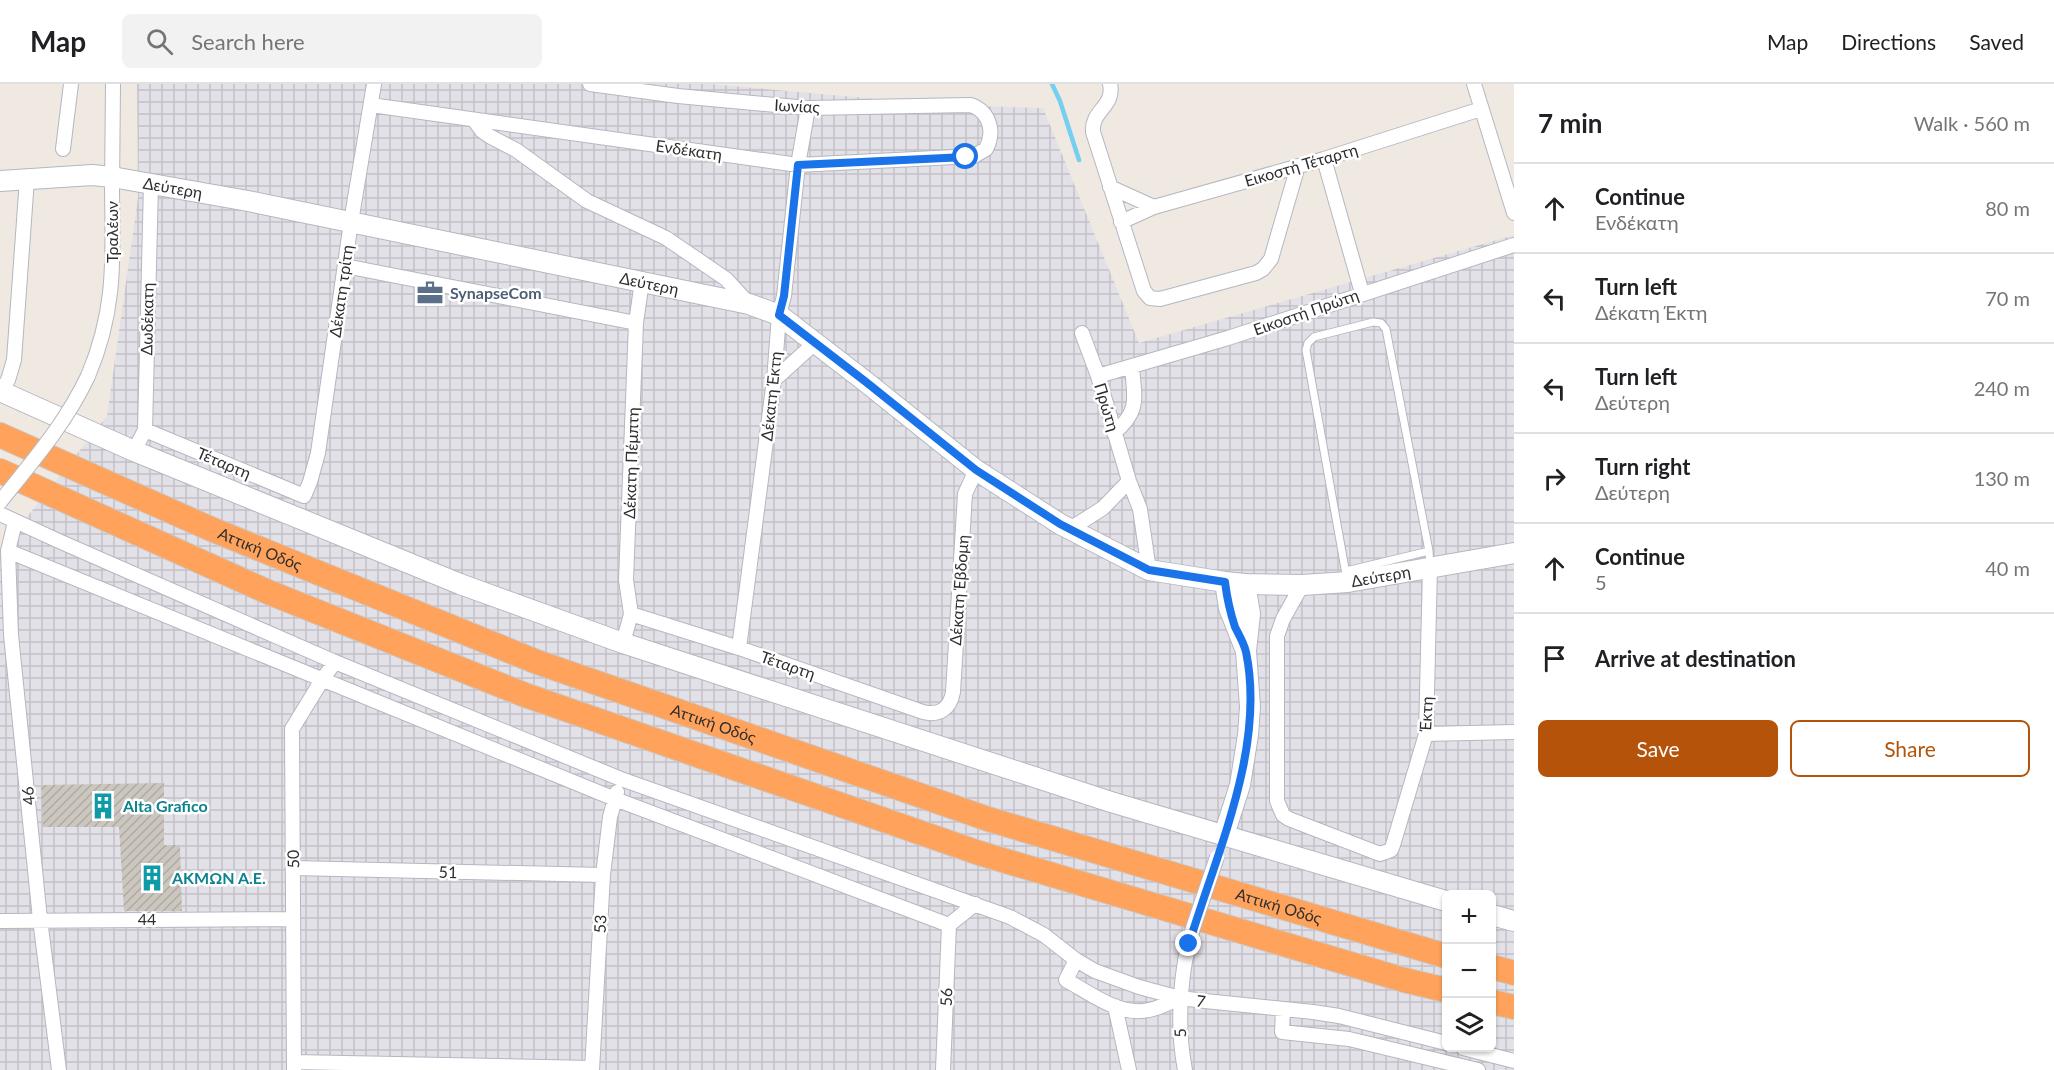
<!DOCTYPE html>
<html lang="en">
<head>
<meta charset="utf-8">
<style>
  :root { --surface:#fff; --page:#f2f2f2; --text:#202124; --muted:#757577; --line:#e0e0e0; --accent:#b45309 }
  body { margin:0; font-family:Lato,sans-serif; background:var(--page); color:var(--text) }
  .controls { position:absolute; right:18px; bottom:18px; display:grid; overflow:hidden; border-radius:9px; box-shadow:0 2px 4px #0004 }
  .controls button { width:54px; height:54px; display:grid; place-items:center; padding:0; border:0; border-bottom:2px solid var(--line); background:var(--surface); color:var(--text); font:30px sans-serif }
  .stop { position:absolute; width:18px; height:18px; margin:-14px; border:4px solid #1a73e8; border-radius:50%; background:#fff }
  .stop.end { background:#1a73e8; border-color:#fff; box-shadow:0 2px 6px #0008 }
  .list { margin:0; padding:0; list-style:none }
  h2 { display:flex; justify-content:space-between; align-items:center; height:78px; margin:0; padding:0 24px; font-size:26px }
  h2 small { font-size:20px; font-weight:400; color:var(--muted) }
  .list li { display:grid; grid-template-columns:39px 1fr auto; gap:18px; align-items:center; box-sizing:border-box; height:90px; padding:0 24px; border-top:2px solid var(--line) }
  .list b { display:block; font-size:22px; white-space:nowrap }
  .list p { margin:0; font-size:20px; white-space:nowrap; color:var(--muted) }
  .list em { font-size:20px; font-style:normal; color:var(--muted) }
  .actions { display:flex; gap:12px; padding:18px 24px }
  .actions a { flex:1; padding:14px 0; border:2px solid var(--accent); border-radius:9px; text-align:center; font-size:21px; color:var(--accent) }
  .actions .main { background:var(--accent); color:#fff }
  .icon { flex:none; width:33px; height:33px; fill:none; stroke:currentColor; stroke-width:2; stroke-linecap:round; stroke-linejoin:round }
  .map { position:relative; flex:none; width:1514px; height:986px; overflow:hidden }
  header { display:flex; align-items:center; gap:36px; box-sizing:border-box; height:84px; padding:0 30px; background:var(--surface); border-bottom:2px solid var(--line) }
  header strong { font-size:28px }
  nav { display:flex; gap:33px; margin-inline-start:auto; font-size:21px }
  .search { width:420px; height:54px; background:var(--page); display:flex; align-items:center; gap:15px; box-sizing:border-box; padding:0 21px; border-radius:9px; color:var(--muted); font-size:22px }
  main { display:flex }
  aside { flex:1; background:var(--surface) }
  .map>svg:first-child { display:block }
</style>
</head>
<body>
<header>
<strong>Map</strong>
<div class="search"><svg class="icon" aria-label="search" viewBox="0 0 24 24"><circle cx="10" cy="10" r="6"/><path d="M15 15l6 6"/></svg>Search here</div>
<nav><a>Map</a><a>Directions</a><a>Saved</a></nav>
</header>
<main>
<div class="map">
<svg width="1514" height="986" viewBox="0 0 1514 986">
  <defs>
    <pattern id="industrial-grid" width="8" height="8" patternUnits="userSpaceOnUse" patternTransform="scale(1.5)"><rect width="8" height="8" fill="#e3e1e8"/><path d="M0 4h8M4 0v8" fill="none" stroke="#c3c1c7"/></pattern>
    <pattern id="building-hatch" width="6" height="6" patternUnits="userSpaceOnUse" patternTransform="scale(1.5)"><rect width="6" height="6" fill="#cbc7bf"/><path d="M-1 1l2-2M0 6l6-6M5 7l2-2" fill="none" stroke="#afaba4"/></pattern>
  </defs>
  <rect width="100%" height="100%" fill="#efe9e1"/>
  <path fill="url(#industrial-grid)" fill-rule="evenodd" d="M 137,0 L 710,0 L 944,21 L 1043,24 L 1139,259 L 1514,151 L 1514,986 L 0,986 L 0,467 L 107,332 L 138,114 ZM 1446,810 L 1492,810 L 1492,964 L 1446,964 Z"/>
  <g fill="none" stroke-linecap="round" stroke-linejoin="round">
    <path stroke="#75cff0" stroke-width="4.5" d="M 1052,0 L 1060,17 L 1079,76"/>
  </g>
  <path fill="url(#building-hatch)" d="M 164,699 L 164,761 L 180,761 L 182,827 L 124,827 L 119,743 L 43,743 L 41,701 Z"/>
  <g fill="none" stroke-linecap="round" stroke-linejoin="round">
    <g stroke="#b4b7c1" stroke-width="9">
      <path id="lane" d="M 1346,487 L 1429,467
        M 1347,496 L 1306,266 L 1308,259 L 1314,253 L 1373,238 L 1381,239 L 1386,245 L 1429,467 L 1430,483"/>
    </g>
    <g stroke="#b4b7c1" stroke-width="16">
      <path id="street" d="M 1110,0 C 1115,23 1091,26 1093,48 L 1144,207 L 1150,214 L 1160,215 L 1256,189 L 1263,185 L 1271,175 L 1298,82
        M 1474,0 L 1514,129
        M 371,21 L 798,81 L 974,72 L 986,65 C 995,48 990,28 971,21 L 808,24 L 678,12 L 590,0
        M 474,36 L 482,47 L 491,53 L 516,66 L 587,117 L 666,154 L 726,195 L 749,220
        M 63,65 L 71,0
        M 1324,75 L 1362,209
        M 1110,103 L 1154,123
        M 1121,138 L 1154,123 L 1324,75 L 1481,25
        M 345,182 L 636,239
        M 1082,249 L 1098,292 L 1129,397 L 1140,425 L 1149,486
        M 88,292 C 116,226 113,176 112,106 C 112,71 113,35 113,0
        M 1098,292 L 1228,254 L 1514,161
        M 774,296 L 815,259
        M 1,307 L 8,296 L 14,276 L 27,95
        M 145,346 L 304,412 L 310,398 L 318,369 L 351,138 L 374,0
        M 1114,349 C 1141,326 1134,314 1132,282
        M 134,367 L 145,346 L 151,100
        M 0,430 L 61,458 L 335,578 L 621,695 L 1010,833 L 1044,851 L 1076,876 L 1095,887 L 1139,903 L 1180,914 L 1205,917 L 1313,928 L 1339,932 L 1446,959
        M 15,438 L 8,467 L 11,551 L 40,835 L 59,986
        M 1070,445 L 1103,424 L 1129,397
        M 8,467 L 615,715 L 949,841
        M 1302,501 L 1283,535 L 1277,552 L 1277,717 L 1283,731 L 1289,735 L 1380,770 L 1391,766 L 1393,761 L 1426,650 L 1430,484
        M 631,530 L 739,564 L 923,628 C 939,632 950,625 953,608 L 965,410 L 976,386
        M 623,559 L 631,530 L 626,496 L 636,239 L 642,197
        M 739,564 L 774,296 L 779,231 L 784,212 L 798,81 L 808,24
        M 1426,650 L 1514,648
        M 293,784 L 603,791
        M 0,837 L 293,835
        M 949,841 L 975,820
        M 1076,876 L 1066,896 C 1090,909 1120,933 1149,926 C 1160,924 1170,918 1180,914
        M 1115,922 L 1129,986
        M 1283,925 L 1282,948 L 1349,955 L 1478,986
        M 1463,964 L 1514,977
        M 294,978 L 592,984
        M 294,986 L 292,645 L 322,596 L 335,578
        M 592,986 L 603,791 L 610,733 L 617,708
        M 943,986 L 949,841
        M 1185,986 C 1178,950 1179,914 1185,877"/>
    </g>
    <g stroke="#b4b7c1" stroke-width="22">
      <g id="secondary">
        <path id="s1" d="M 0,97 L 92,91 L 112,93 L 248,117 L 749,220 L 779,231 L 866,298 L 976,386 L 1060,440 L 1149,486 L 1225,498 L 1245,500 L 1302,501 L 1348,498 L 1514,469"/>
        <path d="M 0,307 L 134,367 L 460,500 L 623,559 L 1111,718 L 1446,817"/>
        <path d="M 1225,498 L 1229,524 L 1246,567"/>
        <path d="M 1224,751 L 1240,701 L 1248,651 L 1250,623 L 1246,567 L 1250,530 L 1245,500"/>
        <path d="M 1492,831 L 1514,837"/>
      </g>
    </g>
    <g stroke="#c9c9c9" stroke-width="26">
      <g id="highway">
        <path id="s2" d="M 0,351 L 211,445 L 537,578 L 988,735 L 1446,872"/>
        <path d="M 0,387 L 268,508 L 525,611 L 979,769 L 1404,896 L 1446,906"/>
        <path d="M 1492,883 L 1514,889"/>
        <path d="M 1492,918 L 1514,923"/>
      </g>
    </g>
    <use href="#lane" stroke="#fff" stroke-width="7"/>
    <use href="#street" stroke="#fff" stroke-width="14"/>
    <use href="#secondary" stroke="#fff" stroke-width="20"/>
    <use href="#highway" stroke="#ffa35c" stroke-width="24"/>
    <g stroke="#b4b7c1" stroke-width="16" stroke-linecap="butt">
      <path id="street-bridge" d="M 0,418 C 32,378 66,339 88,292
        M 1185,877 L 1193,844 L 1217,773"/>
    </g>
    <use href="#street-bridge" stroke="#fff" stroke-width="14"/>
  </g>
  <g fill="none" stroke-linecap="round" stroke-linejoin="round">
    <path stroke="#1a73e8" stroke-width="8" d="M 966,73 L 798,81 L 784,212 L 779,231 L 866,298 L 976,386 L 1060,440 L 1149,486 L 1225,498 C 1227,514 1230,528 1235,543 C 1239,551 1244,559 1246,568 C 1266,664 1216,770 1189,860"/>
  </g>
  <defs>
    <g id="office-bare" transform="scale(2.07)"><path d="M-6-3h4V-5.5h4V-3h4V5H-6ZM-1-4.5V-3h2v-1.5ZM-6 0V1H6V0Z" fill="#5c6f8a" stroke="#fff" stroke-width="2.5" paint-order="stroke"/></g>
    <g id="building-bare" transform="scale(2.07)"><path d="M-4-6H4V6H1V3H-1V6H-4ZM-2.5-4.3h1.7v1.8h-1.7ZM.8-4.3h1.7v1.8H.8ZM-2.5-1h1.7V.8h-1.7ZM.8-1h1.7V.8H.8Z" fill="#0f9aa8" stroke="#fff" stroke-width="2.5" paint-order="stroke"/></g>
  </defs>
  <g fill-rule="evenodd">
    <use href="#office-bare" x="430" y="209"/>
    <use href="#building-bare" x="103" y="722"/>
    <use href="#building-bare" x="152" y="794"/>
  </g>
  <g text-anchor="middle" stroke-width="5" stroke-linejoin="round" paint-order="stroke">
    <g font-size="16" fill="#2e2e2e" stroke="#fff">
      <text transform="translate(797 22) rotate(3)" y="6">Ιωνίας</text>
      <text transform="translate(689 66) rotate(8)" y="6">Ενδέκατη</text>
      <text transform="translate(1301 81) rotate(-16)" y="6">Εικοστή Τέταρτη</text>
      <text dy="6" stroke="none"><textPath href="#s1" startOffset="174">Δεύτερη</textPath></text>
      <text transform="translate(112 148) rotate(-90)" y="6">Τραλέων</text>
      <text dy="6" stroke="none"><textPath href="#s1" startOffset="660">Δεύτερη</textPath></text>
      <text transform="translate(341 207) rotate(-82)" y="6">Δέκατη τρίτη</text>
      <text transform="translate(1306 228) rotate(-19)" y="6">Εικοστή Πρώτη</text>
      <text transform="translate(147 235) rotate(-89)" y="6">Δωδέκατη</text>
      <text transform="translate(771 312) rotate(-84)" y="6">Δέκατη Έκτη</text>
      <text transform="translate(1107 323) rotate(73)" y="6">Πρώτη</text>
      <text transform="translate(224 379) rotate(23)" y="6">Τέταρτη</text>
      <text transform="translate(631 379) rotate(-88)" y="6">Δέκατη Πέμπτη</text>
      <text dy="6" stroke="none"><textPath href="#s2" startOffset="284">Αττική Οδός</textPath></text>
      <text dy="6" stroke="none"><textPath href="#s1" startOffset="1478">Δεύτερη</textPath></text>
      <text transform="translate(959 506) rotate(-86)" y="6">Δέκατη Έβδομη</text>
      <text transform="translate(788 581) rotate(19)" y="6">Τέταρτη</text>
      <text transform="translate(1426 630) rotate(-87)" y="6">Έκτη</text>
      <text dy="6" stroke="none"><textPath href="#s2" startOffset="770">Αττική Οδός</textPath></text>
      <text transform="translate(28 712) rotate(-96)" y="6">46</text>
      <text transform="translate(293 775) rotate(-91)" y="6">50</text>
      <text transform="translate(448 788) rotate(1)" y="6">51</text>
      <text dy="6" stroke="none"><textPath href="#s2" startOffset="1364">Αττική Οδός</textPath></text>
      <text x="147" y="841">44</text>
      <text transform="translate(600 840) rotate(-87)" y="6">53</text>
      <text transform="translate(946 913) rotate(-88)" y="6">56</text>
      <text transform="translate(1201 917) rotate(8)" y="6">7</text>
      <text transform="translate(1180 949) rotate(-93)" y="6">5</text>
    </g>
    <g font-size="16" font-weight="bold" fill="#4e5e75" stroke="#fff" text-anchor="start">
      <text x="450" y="215">SynapseCom</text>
    </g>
    <g font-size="16" font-weight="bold" fill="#0d838f" stroke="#fff" text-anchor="start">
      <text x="123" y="728">Alta Grafico</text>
      <text x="172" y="800">ΑΚΜΩΝ Α.Ε.</text>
    </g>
  </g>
</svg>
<div class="controls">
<button>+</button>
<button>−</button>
<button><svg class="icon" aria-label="layers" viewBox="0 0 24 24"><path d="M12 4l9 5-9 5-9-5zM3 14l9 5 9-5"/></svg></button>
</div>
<div class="stop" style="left:966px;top:73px"></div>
<div class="stop end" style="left:1189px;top:860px"></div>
</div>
<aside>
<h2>7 min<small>Walk · 560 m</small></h2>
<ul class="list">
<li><svg class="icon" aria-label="ahead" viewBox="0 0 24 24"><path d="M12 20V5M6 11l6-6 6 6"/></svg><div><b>Continue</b><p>Ενδέκατη</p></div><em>80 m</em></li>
<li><svg class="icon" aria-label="left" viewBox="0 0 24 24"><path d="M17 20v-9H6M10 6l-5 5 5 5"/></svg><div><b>Turn left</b><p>Δέκατη Έκτη</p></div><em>70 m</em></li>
<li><svg class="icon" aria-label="left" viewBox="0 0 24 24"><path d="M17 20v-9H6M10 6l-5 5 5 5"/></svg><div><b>Turn left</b><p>Δεύτερη</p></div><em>240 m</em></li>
<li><svg class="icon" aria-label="right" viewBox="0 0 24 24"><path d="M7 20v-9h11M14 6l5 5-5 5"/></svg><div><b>Turn right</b><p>Δεύτερη</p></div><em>130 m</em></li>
<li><svg class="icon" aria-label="ahead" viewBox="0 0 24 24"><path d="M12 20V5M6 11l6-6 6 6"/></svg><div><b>Continue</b><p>5</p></div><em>40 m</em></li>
<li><svg class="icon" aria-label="arrive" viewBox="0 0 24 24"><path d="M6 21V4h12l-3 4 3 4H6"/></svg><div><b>Arrive at destination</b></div></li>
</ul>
<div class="actions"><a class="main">Save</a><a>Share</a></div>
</aside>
</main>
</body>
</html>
